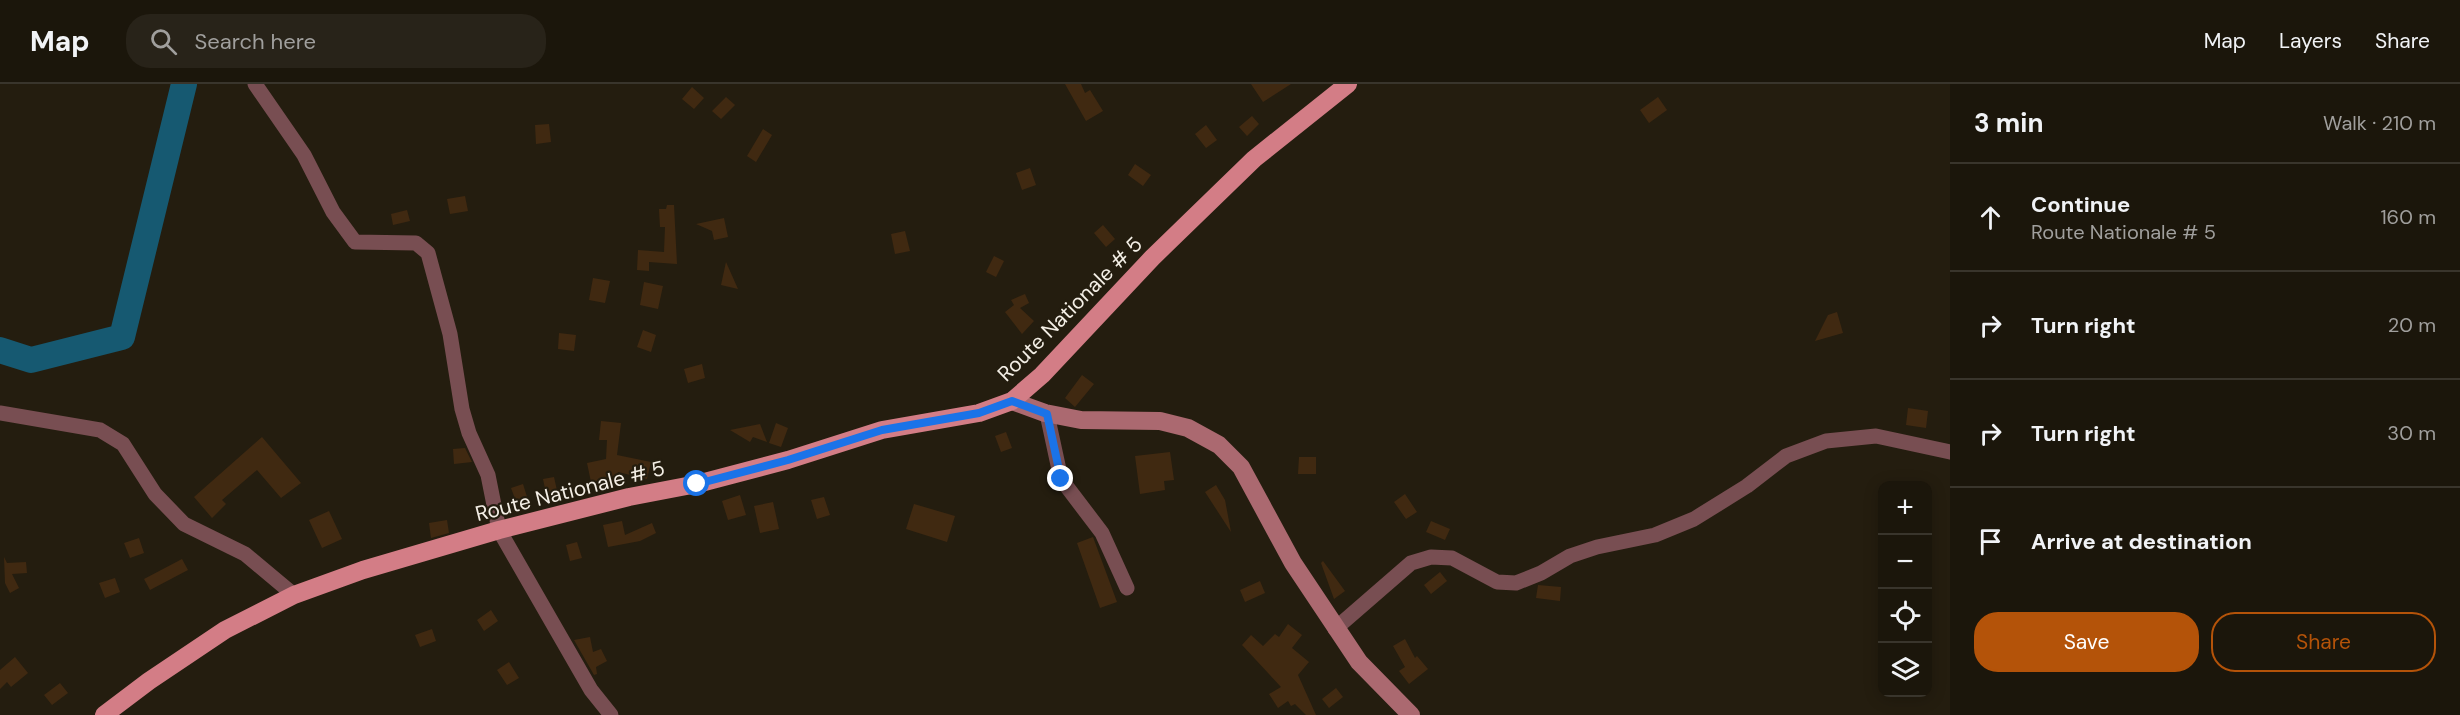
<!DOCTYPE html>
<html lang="en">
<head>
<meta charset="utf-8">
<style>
  :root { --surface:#1b160b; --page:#282319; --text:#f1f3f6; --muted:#a09f9d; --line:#39352c; --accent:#b45309 }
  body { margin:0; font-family:"DM Sans",sans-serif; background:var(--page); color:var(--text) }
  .controls { position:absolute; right:18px; bottom:18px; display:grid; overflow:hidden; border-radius:12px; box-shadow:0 3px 15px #0003 }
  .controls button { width:54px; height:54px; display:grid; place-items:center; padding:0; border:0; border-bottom:2px solid var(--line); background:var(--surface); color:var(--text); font:30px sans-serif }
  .stop { position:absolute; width:18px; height:18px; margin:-14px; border:4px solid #1a73e8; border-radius:50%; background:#fff }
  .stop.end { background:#1a73e8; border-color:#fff; box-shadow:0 2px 6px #0008 }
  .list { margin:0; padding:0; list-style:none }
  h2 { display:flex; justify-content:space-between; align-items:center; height:78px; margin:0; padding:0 24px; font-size:26px }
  h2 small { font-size:20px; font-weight:400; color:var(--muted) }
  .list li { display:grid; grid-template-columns:39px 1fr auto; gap:18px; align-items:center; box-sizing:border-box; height:108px; padding:0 24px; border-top:2px solid var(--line) }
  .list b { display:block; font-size:22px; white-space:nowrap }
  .list p { margin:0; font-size:20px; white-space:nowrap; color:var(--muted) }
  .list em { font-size:20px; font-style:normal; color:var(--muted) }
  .actions { display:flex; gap:12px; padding:18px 24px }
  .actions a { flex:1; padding:14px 0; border:2px solid var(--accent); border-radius:24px; text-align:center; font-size:21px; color:var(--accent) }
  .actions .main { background:var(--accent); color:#fff }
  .icon { flex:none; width:33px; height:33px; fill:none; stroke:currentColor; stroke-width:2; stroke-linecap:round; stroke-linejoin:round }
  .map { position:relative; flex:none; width:1950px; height:631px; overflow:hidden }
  header { display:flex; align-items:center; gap:36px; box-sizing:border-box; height:84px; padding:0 30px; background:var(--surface); border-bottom:2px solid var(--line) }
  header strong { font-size:28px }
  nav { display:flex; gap:33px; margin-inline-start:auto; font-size:21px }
  .search { width:420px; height:54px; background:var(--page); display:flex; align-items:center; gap:15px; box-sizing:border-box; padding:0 21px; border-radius:24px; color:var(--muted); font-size:22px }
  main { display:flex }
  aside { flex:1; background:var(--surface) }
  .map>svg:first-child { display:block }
</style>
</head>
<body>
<header>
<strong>Map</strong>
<div class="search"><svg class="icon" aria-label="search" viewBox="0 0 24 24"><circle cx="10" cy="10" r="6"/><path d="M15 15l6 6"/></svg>Search here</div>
<nav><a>Map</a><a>Layers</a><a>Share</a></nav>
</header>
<main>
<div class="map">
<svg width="1950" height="631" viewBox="0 0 1950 631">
  <rect width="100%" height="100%" fill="#241d0f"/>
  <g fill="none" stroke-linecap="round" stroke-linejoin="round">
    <path stroke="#165971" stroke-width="26" d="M 0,266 L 31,276 L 122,253 L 184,0"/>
  </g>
  <path fill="#402911" d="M 1065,0 L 1081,0 L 1085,9 L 1090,6 L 1103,27 L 1086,37 Z
    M 1251,0 L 1291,0 L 1263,18 Z
    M 692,3 L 704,14 L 694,25 L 682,15 Z
    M 726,13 L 735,21 L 721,35 L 712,27 Z
    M 1658,13 L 1667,26 L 1649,39 L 1640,26 Z
    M 1252,32 L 1259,40 L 1247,52 L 1239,43 Z
    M 549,40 L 551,58 L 536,60 L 535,41 Z
    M 1206,41 L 1217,56 L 1206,64 L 1195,50 Z
    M 763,45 L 772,51 L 756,78 L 747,72 Z
    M 1135,80 L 1151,91 L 1143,102 L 1128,91 Z
    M 1030,84 L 1036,101 L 1022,106 L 1016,89 Z
    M 465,112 L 468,127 L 450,130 L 447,115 Z
    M 667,121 L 674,121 L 677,180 L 649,178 L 649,187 L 637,186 L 638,166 L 664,168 L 665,143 L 660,143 L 659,125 L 666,125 Z
    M 407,126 L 410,137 L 393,141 L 391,130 Z
    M 724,134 L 728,153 L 714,156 L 712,147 L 696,140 Z
    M 1103,141 L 1115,155 L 1106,163 L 1094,149 Z
    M 905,147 L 910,167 L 895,170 L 891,150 Z
    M 994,172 L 1004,177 L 996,193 L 986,188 Z
    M 726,178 L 738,205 L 721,201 Z
    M 593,194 L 610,197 L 605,219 L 589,216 Z
    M 644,198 L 663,202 L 658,225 L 640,221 Z
    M 1025,210 L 1029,219 L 1020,224 L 1034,237 L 1022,250 L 1005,228 L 1014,221 L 1011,216 Z
    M 1837,228 L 1843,249 L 1815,257 L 1828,231 Z
    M 643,246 L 656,251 L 651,268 L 637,263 Z
    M 559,249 L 576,251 L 574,267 L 558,265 Z
    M 702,280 L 705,294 L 688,299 L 684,285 Z
    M 1082,291 L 1094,300 L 1075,323 L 1065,314 Z
    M 1908,324 L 1928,327 L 1926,344 L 1906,341 Z
    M 601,337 L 621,339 L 617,371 L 651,378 L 647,395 L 618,388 L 617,395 L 591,398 L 587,379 L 606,375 L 607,356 L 599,356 Z
    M 776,339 L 788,344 L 781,363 L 769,359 Z
    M 760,340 L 767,358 L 753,353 L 750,358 L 730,346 Z
    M 1006,348 L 1012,364 L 1001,368 L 995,352 Z
    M 262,353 L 301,399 L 281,414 L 257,386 L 222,416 L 226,420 L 212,434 L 194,413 Z
    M 465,364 L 472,378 L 454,380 L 453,365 Z
    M 1170,368 L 1174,396 L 1164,397 L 1165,406 L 1140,410 L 1135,372 Z
    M 1299,373 L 1316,373 L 1316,390 L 1298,390 Z
    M 554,393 L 558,411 L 547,414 L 543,395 Z
    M 523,400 L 528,416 L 517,420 L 511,404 Z
    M 1216,401 L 1225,416 L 1231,448 L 1205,408 Z
    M 1405,410 L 1417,428 L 1406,435 L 1394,418 Z
    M 740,411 L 746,431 L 728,436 L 722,417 Z
    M 824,413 L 830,431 L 817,435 L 811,416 Z
    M 773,418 L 779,445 L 760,449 L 754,422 Z
    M 914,420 L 955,432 L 947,458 L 906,445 Z
    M 329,427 L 342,455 L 322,464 L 309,436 Z
    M 447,436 L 449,449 L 431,454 L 429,439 Z
    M 622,437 L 625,451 L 652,439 L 656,449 L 640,457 L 608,463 L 603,441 Z
    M 1431,437 L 1450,445 L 1445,456 L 1426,448 Z
    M 1093,453 L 1117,518 L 1100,524 L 1077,459 Z
    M 139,454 L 144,469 L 130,474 L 124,459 Z
    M 577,458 L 582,474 L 570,477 L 566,461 Z
    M 4,473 L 7,479 L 26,478 L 27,489 L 12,490 L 19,504 L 10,509 L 5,499 Z
    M 182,475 L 188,486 L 150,506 L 144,495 Z
    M 1323,477 L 1345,507 L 1334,515 L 1321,479 Z
    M 1440,488 L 1447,497 L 1431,510 L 1424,501 Z
    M 115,494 L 120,508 L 105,514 L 99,499 Z
    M 1260,497 L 1265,509 L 1245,518 L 1240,506 Z
    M 1538,501 L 1561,503 L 1560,517 L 1536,514 Z
    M 491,526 L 498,537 L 484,547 L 477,536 Z
    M 1288,540 L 1302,551 L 1292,564 L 1309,578 L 1298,591 L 1316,631 L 1306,631 L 1295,620 L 1291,622 L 1288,617 L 1278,624 L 1269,610 L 1281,603 L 1242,561 L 1251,551 L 1263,562 L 1275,550 L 1279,553 Z
    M 432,545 L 436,557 L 420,563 L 415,551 Z
    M 590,553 L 593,568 L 601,565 L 607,577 L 596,583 L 597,590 L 594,591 L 574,556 Z
    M 1405,555 L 1415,574 L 1417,572 L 1428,585 L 1409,600 L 1399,587 L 1405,583 L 1393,562 Z
    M 15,573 L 28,589 L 11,603 L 7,598 L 0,605 L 0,586 Z
    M 509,578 L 519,594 L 507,601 L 497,586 Z
    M 60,599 L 68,609 L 52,621 L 44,611 Z
    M 1336,604 L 1343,613 L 1329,624 L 1322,615 Z"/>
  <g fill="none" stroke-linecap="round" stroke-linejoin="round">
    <path stroke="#784e52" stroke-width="15" d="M 255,0 L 304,71 L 333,128 L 355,158 L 416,159 L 428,169 L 450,250 L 462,325 L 469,349 L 488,391 L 499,446 L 591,606 L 611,631
      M 0,329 L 100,346 L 123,360 L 155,410 L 184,440 L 245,470 L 294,511
      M 1047,330 L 1061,395 L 1102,449 L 1127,504
      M 1335,545 L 1411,479 L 1431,473 L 1452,474 L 1497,498 L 1516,499 L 1541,489 L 1570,472 L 1597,463 L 1655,451 L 1694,435 L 1747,402 L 1786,372 L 1826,357 L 1876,352 L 1950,368"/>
    <path stroke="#ab6970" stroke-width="18" d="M 1012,317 L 1045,329 L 1081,336 L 1160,337 L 1188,344 L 1219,361 L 1241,383 L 1293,479 L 1359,578 L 1411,631"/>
    <path stroke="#d37d86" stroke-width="18" d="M 104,631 L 149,597 L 225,546 L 294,511 L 363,486 L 499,446 L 629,413 L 697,400 L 788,376 L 882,346 L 979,329 L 1012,317 L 1042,291 L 1152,174 L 1254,75 L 1348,0"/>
  </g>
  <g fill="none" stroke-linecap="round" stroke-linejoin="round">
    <path stroke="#1a73e8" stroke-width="8" d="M 697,400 L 788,376 L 882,346 L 979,329 L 1012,317 L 1047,330 L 1061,395"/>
  </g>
  <g text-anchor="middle" stroke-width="4.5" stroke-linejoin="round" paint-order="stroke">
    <g font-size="21" fill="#f4efe6" stroke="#241d0f">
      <text transform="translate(1070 225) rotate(-45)" y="7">Route Nationale # 5</text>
      <text transform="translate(570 407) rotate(-14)" y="7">Route Nationale # 5</text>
    </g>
  </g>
</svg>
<div class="controls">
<button>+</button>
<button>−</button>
<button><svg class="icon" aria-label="locate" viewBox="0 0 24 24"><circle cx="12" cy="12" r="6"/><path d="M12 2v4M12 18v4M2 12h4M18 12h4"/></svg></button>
<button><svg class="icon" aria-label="layers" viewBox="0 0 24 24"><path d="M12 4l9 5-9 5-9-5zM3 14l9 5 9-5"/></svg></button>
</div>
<div class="stop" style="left:697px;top:400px"></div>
<div class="stop end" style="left:1061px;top:395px"></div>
</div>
<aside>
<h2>3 min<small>Walk · 210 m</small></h2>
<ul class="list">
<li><svg class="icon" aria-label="ahead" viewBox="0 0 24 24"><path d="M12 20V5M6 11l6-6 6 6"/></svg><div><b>Continue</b><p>Route Nationale # 5</p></div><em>160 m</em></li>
<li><svg class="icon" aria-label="right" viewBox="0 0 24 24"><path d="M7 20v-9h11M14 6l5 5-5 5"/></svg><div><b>Turn right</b></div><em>20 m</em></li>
<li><svg class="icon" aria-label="right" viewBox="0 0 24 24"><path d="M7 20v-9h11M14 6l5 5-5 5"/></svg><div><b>Turn right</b></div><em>30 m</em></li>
<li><svg class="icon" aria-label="arrive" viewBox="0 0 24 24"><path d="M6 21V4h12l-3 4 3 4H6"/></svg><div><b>Arrive at destination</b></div></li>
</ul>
<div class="actions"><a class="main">Save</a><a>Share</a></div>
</aside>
</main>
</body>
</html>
